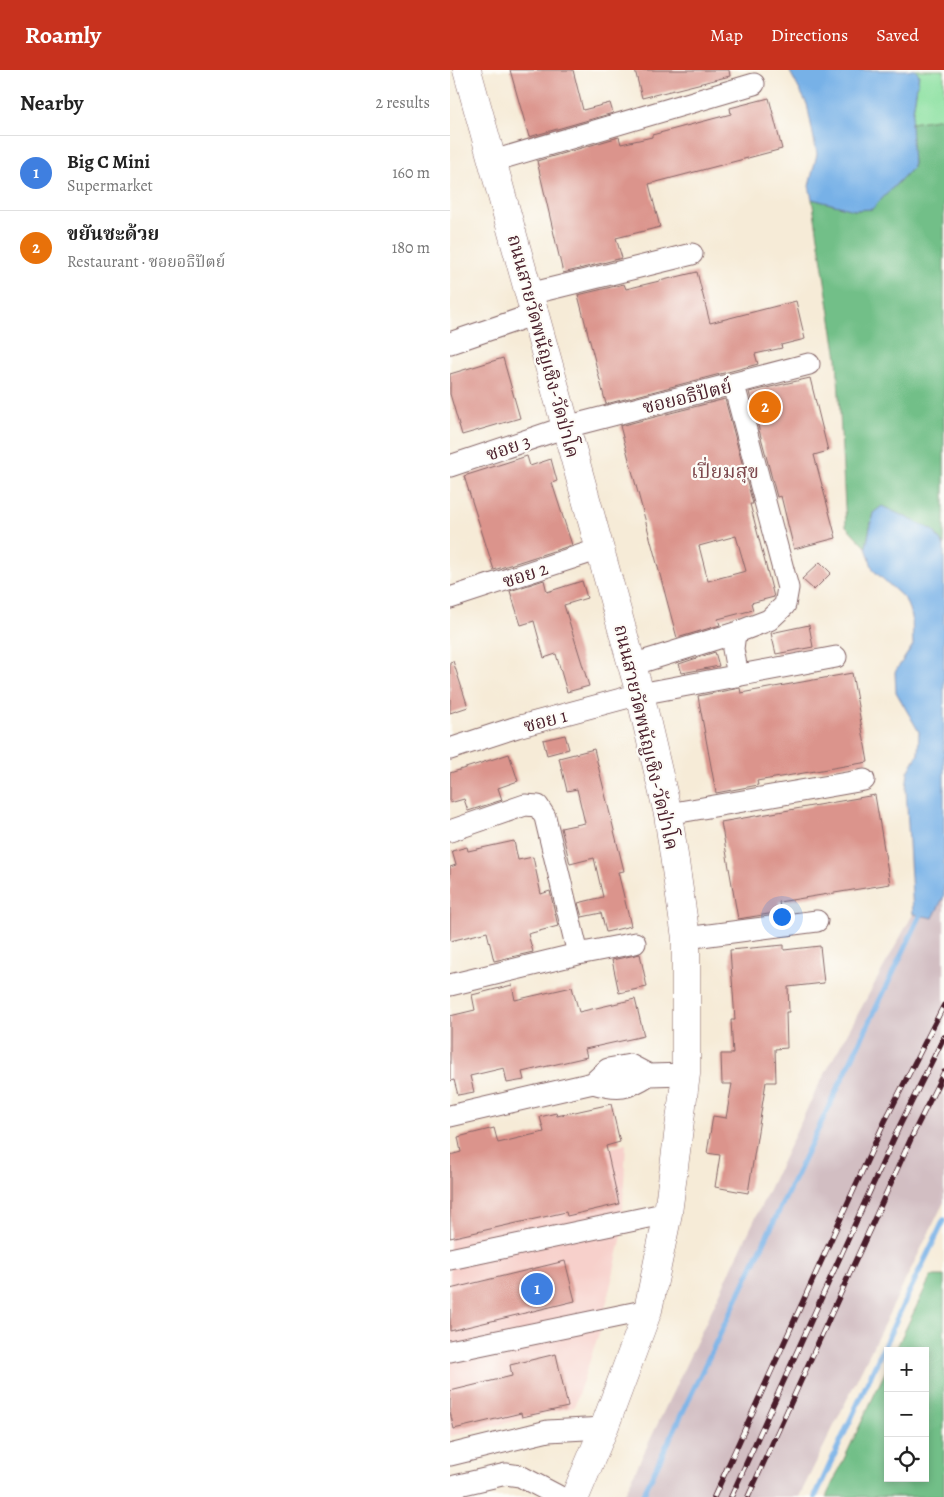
<!DOCTYPE html>
<html lang="en">
<head>
<meta charset="utf-8">
<style>
  :root { --surface:#fff; --page:#f6f6f6; --text:#222; --muted:#767676; --line:#e0e0e0; --accent:#c8321e }
  body { margin:0; font-family:Alegreya,"Noto Serif Thai",serif; background:var(--page); color:var(--text) }
  .controls { position:absolute; right:15px; bottom:15px; display:grid; overflow:hidden; border-radius:0px; box-shadow:0 2px 8px #0003 }
  .controls button { width:45px; height:45px; display:grid; place-items:center; padding:0; border:0; border-bottom:1px solid var(--line); background:var(--surface); color:var(--text); font:25px sans-serif }
  .you { position:absolute; left:331px; top:846px; width:18px; height:18px; margin:-12px; border:4px solid #fff; border-radius:50%; background:#1a73e8; box-shadow:0 0 0 8px #1a73e833 }
  .badge { display:grid; place-items:center; width:32px; height:32px; border-radius:50%; background:var(--accent); color:#fff; font-size:16px; font-weight:700 }
  .pin { position:absolute; translate:-50% -50%; border:2px solid #fff; box-shadow:0 1px 5px #0006 }
  .list { margin:0; padding:0; list-style:none }
  h2 { display:flex; justify-content:space-between; align-items:center; height:65px; margin:0; padding:0 20px; font-size:21px }
  h2 small { font-size:16px; font-weight:400; color:var(--muted) }
  .list li { display:grid; grid-template-columns:32px 1fr auto; gap:15px; align-items:center; box-sizing:border-box; height:75px; padding:0 20px; border-top:1px solid var(--line) }
  .list b { display:block; font-size:19px; white-space:nowrap }
  .list p { margin:0; font-size:16px; white-space:nowrap; color:var(--muted) }
  .list em { font-size:16px; font-style:normal; color:var(--muted) }
  .icon { flex:none; width:28px; height:28px; fill:none; stroke:currentColor; stroke-width:2; stroke-linecap:round; stroke-linejoin:round }
  .map { position:relative; flex:none; width:494px; height:1427px; overflow:hidden }
  header { display:flex; align-items:center; gap:30px; box-sizing:border-box; height:70px; padding:0 25px; background:var(--accent); color:#fff }
  header strong { font-size:24px }
  nav { display:flex; gap:28px; margin-inline-start:auto; font-size:18px }
  main { display:flex }
  aside { flex:1; background:var(--surface) }
  .map>svg:first-child { display:block }
</style>
</head>
<body>
<header>
<strong>Roamly</strong>
<nav><a>Map</a><a>Directions</a><a>Saved</a></nav>
</header>
<main>
<aside>
<h2>Nearby<small>2 results</small></h2>
<ul class="list">
<li><span class="badge" style="background:#3f7fe0">1</span><div><b>Big C Mini</b><p>Supermarket</p></div><em>160 m</em></li>
<li><span class="badge" style="background:#e8710a">2</span><div><b>ขยันซะด้วย</b><p>Restaurant · ซอยอธิปัตย์</p></div><em>180 m</em></li>
</ul>
</aside>
<div class="map">
<svg width="494" height="1427" viewBox="0 0 494 1427">
  <rect width="100%" height="100%" fill="#fdfcf7"/>
  <filter id="ink" filterUnits="userSpaceOnUse"><feTurbulence type="fractalNoise" baseFrequency=".02" numOctaves="2"/><feDisplacementMap in="SourceGraphic" scale="10" xChannelSelector="R" yChannelSelector="G"/><feConvolveMatrix kernelMatrix="1 2 1 2 8 2 1 2 1" color-interpolation-filters="sRGB"/></filter>
  <filter id="wash" filterUnits="userSpaceOnUse"><feTurbulence type="fractalNoise" baseFrequency=".0096" numOctaves="4" result="noise"/><feDisplacementMap in="SourceGraphic" scale="20" xChannelSelector="R" yChannelSelector="G"/><feGaussianBlur stdDeviation="1.12" result="paint"/><feColorMatrix in="noise" values="0 0 0 0 0 0 0 0 0 0 0 0 0 0 0 0 0 1.4 0 .05"/><feComposite in="paint" operator="in"/></filter>
  <g filter="url(#wash)">
    <rect width="100%" height="100%" fill="#f6ebd7"/>
    <path fill="#f7d0cb" d="M 176,1074 L 171,1170 L 151,1257 L 124,1337 L 0,1366 L 0,1116 Z"/>
    <path fill="#d2bec2" d="M 494,826 L 494,1132 L 349,1427 L 173,1427 L 366,1020 L 463,844 L 483,848 Z"/>
    <path fill="#8de1a2" stroke="#6c8066" d="M 465,0 L 494,0 L 494,48 L 461,53 L 469,4 Z"/>
    <path fill="#72bf88" stroke="#5e6f5a" d="M 494,48 L 494,476 L 483,460 L 423,443 L 416,477 L 396,456 L 387,288 L 362,129 L 404,140 L 422,139 L 463,97 L 461,53 Z
      M 481,1206 L 494,1206 L 494,1427 L 376,1427 L 438,1296 L 438,1408 L 475,1408 L 475,1281 L 445,1281 Z"/>
    <path fill="#77b1e7" stroke="#606889" d="M 339,0 L 465,0 L 469,4 L 461,53 L 463,97 L 422,139 L 404,140 L 362,129 L 359,116 L 367,84 L 357,34 Z
      M 432,436 L 483,460 L 494,476 L 494,826 L 483,848 L 463,844 L 456,719 L 458,702 L 468,684 L 469,662 L 446,622 L 445,602 L 463,575 L 462,547 L 455,529 L 423,500 L 416,477 L 423,443 Z"/>
    <g fill="none" stroke-linecap="round" stroke-linejoin="round">
      <path stroke="#77b1e7" stroke-width="5.5" d="M 192,1427 L 473,840
        M 365,1427 L 459,1222 L 494,1150"/>
    </g>
    <g id="blocks">
      <path fill="#db948c" fill-rule="evenodd" d="M 60,0 L 123,0 L 133,40 L 160,33 L 163,43 L 79,67 Z
        M 185,0 L 279,0 L 280,6 L 192,28 Z
        M 319,28 L 332,79 L 199,114 L 210,157 L 166,168 L 172,188 L 113,203 L 87,91 L 169,67 L 171,74 L 202,67 L 202,65 L 281,44 L 280,38 Z
        M 247,202 L 260,253 L 346,231 L 355,269 L 331,275 L 332,278 L 305,284 L 308,294 L 156,334 L 128,225 L 174,214 L 176,219 Z
        M 53,288 L 70,348 L 12,365 L 0,324 L 0,304 Z
        M 360,308 L 378,381 L 364,385 L 386,468 L 344,479 L 331,426 L 327,427 L 299,322 Z
        M 275,329 L 303,434 L 300,434 L 324,527 L 301,533 L 303,540 L 268,549 L 270,555 L 227,568 L 170,356 ZM 286,466 L 296,501 L 258,511 L 249,476 Z
        M 77,386 L 80,396 L 101,389 L 107,411 L 102,413 L 122,475 L 44,500 L 14,406 Z
        M 370,492 L 381,503 L 364,520 L 352,509 Z
        M 94,510 L 97,522 L 132,511 L 137,528 L 114,535 L 139,616 L 117,622 L 106,584 L 94,588 L 84,551 L 71,555 L 60,521 Z
        M 359,555 L 363,577 L 326,584 L 321,563 Z
        M 265,582 L 269,596 L 232,603 L 229,594 Z
        M 3,591 L 18,637 L 0,643 L 0,592 Z
        M 402,603 L 418,692 L 307,711 L 308,715 L 266,723 L 248,626 L 290,618 L 291,623 Z
        M 115,665 L 119,679 L 97,685 L 93,670 Z
        M 144,679 L 174,801 L 168,802 L 181,856 L 156,862 L 151,843 L 132,847 L 128,833 L 153,827 L 144,788 L 120,794 L 111,758 L 135,753 L 127,719 L 117,721 L 109,688 Z
        M 59,684 L 68,711 L 48,718 L 52,730 L 18,741 L 14,729 L 0,733 L 0,703 Z
        M 425,725 L 440,814 L 329,832 L 331,842 L 288,849 L 271,752 Z
        M 64,771 L 68,790 L 83,787 L 91,824 L 100,821 L 108,856 L 78,864 L 83,882 L 44,891 L 37,862 L 0,871 L 0,797 L 6,795 L 2,781 L 17,777 L 18,781 Z
        M 334,875 L 334,880 L 370,876 L 374,913 L 338,917 L 339,942 L 336,942 L 337,978 L 325,979 L 326,1012 L 316,1012 L 298,1123 L 265,1117 L 270,1085 L 257,1083 L 263,1046 L 276,1048 L 282,1014 L 272,1014 L 271,984 L 283,984 L 281,950 L 285,950 L 280,880 Z
        M 190,884 L 197,917 L 169,923 L 162,890 Z
        M 62,915 L 65,930 L 122,917 L 129,942 L 185,929 L 194,966 L 135,979 L 137,987 L 72,1002 L 74,1010 L 57,1013 L 54,998 L 20,1006 L 24,1022 L 8,1025 L 4,1010 L 0,1011 L 0,946 L 25,940 L 22,925 Z
        M 161,1034 L 170,1072 L 156,1076 L 169,1134 L 117,1146 L 116,1142 L 0,1168 L 0,1085 L 11,1082 L 8,1067 L 44,1058 L 48,1073 L 94,1062 L 90,1047 L 106,1043 L 107,1046 Z
        M 115,1191 L 125,1231 L 0,1261 L 0,1219 Z
        M 106,1284 L 118,1337 L 72,1347 L 71,1343 L 4,1359 L 0,1342 L 0,1321 L 62,1306 L 60,1295 Z"/>
    </g>
  </g>
  <g filter="url(#ink)">
    <use href="#blocks" fill-opacity="0" stroke="#866667" stroke-width="1"/>
    <g fill="none" stroke-linecap="round" stroke-linejoin="round">
      <g stroke="#866667" stroke-width="23">
        <path id="minor" d="M 43,91 L 304,14
          M 79,224 L 242,184
          M 0,273 L 85,244
          M 284,315 L 338,518 L 335,535 L 319,550 L 285,563 L 283,579 L 288,606
          M 0,396 L 116,357 L 359,294
          M 0,528 L 150,479
          M 182,595 L 285,563
          M 0,679 L 67,657 L 190,624 L 386,587
          M 218,744 L 414,710
          M 0,761 L 75,735 L 88,736 L 95,747 L 128,884
          M 236,868 L 367,851
          M 0,915 L 128,884 L 185,873
          M 143,1013 L 158,999 L 180,995 L 199,1005 L 236,1004
          M 0,1046 L 143,1013 C 169,1021 177,1019 199,1005
          M 0,1189 L 218,1143
          M 0,1281 L 198,1240
          M 0,1385 L 98,1361 L 154,1358
          M 0,1421 L 5,1416 L 56,1404 L 70,1406 L 110,1427"/>
      </g>
      <g stroke="#866667" stroke-width="29">
        <path id="major" d="M 17,0 L 190,624 L 218,744 L 236,868 L 236,1004 L 218,1143 L 198,1240 L 154,1358 L 125,1427"/>
      </g>
      <use href="#minor" stroke="#fff" stroke-width="21"/>
      <use href="#major" stroke="#fff" stroke-width="28"/>
      <g stroke="#4a1f2b" stroke-width="5.5">
        <path id="rail" d="M 264,1427 L 435,1051 L 494,935
          M 281,1427 L 449,1057 L 494,967
          M 298,1427 L 464,1062 L 494,1002"/>
      </g>
      <use href="#rail" stroke="#fdfcf7" stroke-width="4" stroke-dasharray="11" stroke-linecap="butt"/>
    </g>
  </g>
  <g text-anchor="middle" stroke-width="4.5" stroke-linejoin="round" paint-order="stroke">
    <g font-size="19" fill="#4a1f2b" stroke="#fdfcf7">
      <text transform="translate(94 276) rotate(75)" y="7">ถนนสายวัดพนัญเชิง-วัดป่าโค</text>
      <text transform="translate(237 326) rotate(-14)" y="7">ซอยอธิปัตย์</text>
      <text transform="translate(58 377) rotate(-19)" y="7">ซอย 3</text>
      <text transform="translate(75 504) rotate(-18)" y="7">ซอย 2</text>
      <text transform="translate(95 650) rotate(-15)" y="7">ซอย 1</text>
      <text transform="translate(197 667) rotate(77)" y="7">ถนนสายวัดพนัญเชิง-วัดป่าโค</text>
    </g>
    <g font-size="20" fill="#7d484d" stroke="#fdfcf7">
      <text x="275" y="408">เปี่ยมสุข</text>
    </g>
  </g>
</svg>
<div class="controls">
<button>+</button>
<button>−</button>
<button><svg class="icon" aria-label="locate" viewBox="0 0 24 24"><circle cx="12" cy="12" r="6"/><path d="M12 2v4M12 18v4M2 12h4M18 12h4"/></svg></button>
</div>
<div class="you"></div>
<div class="pin badge" style="left:87px;top:1219px;background:#3f7fe0">1</div>
<div class="pin badge" style="left:315px;top:337px;background:#e8710a">2</div>
</div>
</main>
</body>
</html>
